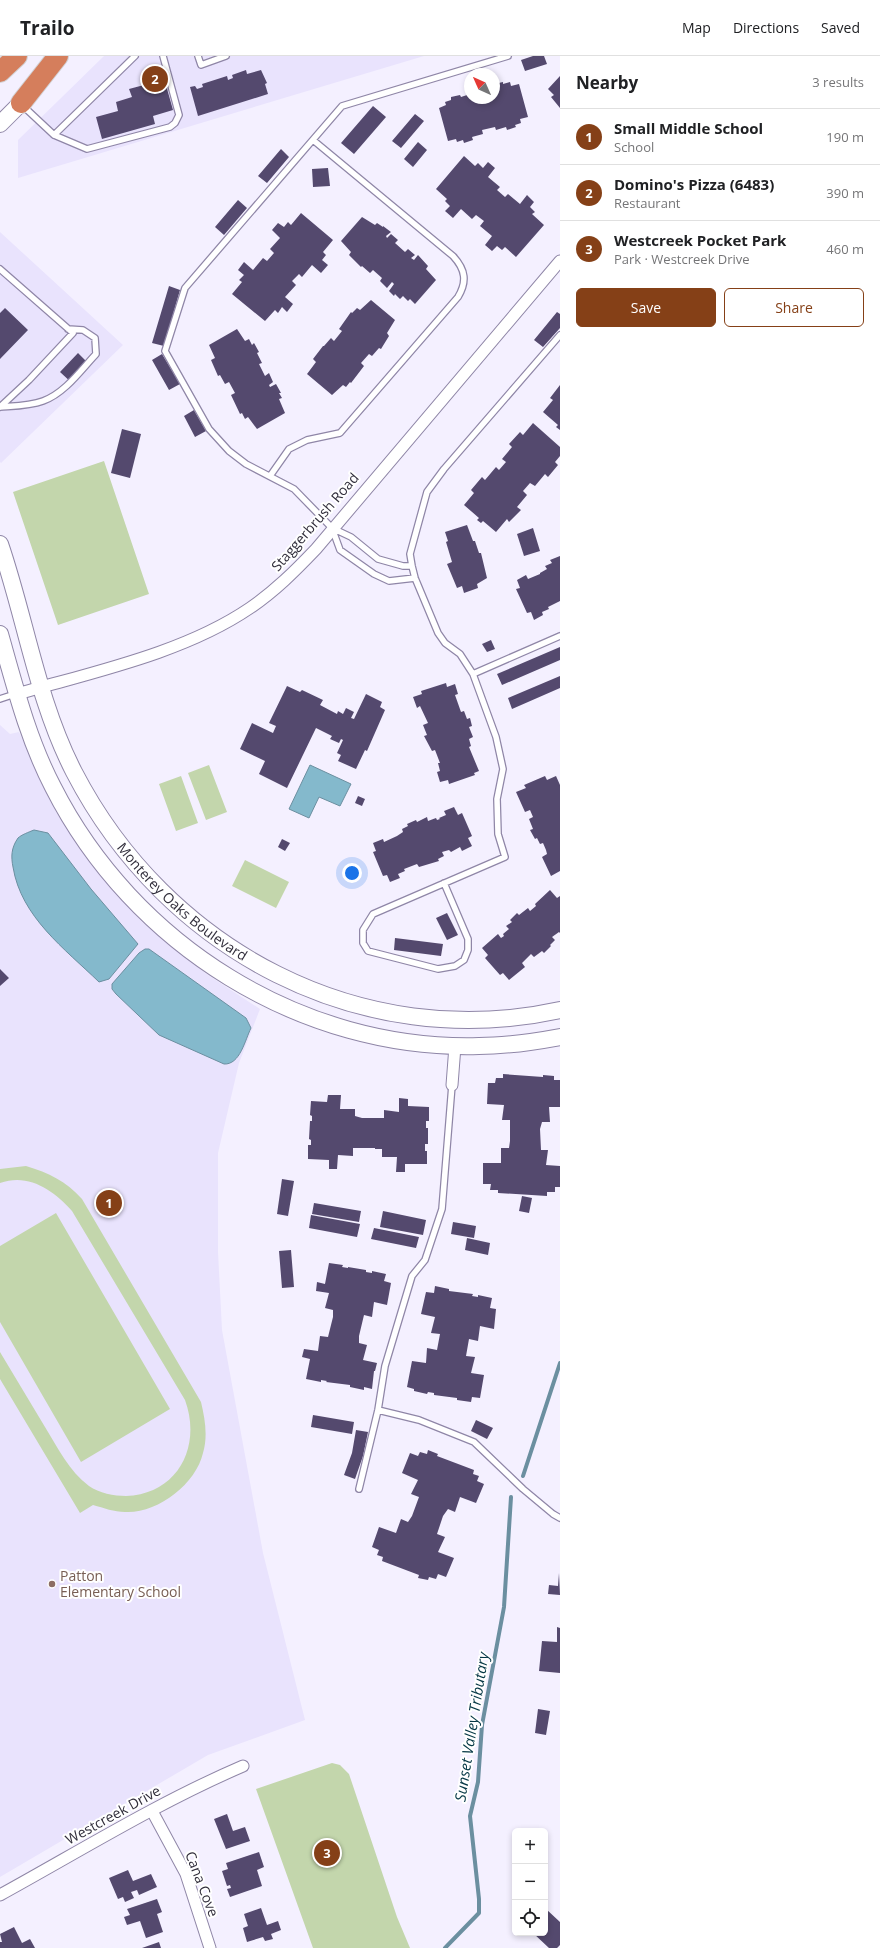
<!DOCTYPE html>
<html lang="en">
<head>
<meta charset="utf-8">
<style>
  :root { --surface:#fff; --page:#f2f2f2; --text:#202124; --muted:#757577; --line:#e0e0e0; --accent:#854017 }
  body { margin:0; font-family:"Open Sans",sans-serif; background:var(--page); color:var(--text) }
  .controls { position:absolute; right:12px; bottom:12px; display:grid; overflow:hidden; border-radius:6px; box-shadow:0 2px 6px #0003 }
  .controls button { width:36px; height:36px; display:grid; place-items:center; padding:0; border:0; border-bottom:1px solid var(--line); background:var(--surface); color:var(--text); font:20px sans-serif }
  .compass { position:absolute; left:464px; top:12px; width:36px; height:36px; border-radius:50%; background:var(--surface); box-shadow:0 2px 6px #0003; rotate:315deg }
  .you { position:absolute; left:352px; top:817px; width:14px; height:14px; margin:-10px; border:3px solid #fff; border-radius:50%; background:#1a73e8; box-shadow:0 0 0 6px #1a73e833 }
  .badge { display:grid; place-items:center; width:26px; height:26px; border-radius:50%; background:var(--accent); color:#fff; font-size:13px; font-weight:700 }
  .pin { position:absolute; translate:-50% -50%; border:2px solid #fff; box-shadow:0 1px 4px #0006 }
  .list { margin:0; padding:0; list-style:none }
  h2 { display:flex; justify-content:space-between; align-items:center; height:52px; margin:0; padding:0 16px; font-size:17px }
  h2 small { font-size:13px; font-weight:400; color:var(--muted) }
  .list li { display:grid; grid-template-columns:26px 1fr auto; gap:12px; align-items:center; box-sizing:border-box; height:56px; padding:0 16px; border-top:1px solid var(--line) }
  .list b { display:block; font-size:15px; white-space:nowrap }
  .list p { margin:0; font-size:13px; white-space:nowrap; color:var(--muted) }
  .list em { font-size:13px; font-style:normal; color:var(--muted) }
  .actions { display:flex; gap:8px; padding:12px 16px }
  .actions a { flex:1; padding:9px 0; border:1px solid var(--accent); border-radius:6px; text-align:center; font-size:14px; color:var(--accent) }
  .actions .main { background:var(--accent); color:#fff }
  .icon { flex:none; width:22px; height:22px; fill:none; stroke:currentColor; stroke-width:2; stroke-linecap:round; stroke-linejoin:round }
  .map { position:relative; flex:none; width:560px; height:1892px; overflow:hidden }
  header { display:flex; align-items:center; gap:24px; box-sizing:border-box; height:56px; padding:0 20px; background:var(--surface); border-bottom:1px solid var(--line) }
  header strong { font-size:19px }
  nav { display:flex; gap:22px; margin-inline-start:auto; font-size:14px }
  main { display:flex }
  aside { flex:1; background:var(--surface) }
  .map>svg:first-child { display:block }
</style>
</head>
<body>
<header>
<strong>Trailo</strong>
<nav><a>Map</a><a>Directions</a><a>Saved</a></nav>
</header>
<main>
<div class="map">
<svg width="560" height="1892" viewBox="0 0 560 1892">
  <rect width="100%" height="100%" fill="#f4f0ff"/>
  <path fill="#e9e3fd" d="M 104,0 L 424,0 L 18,122 L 18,84 Z
    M 0,176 L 123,289 L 1,407 L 0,406 Z
    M 0,669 L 10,678 L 19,676 L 56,756 L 92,809 L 142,866 L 205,917 L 260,953 L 239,1007 L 218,1097 L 218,1196 L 222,1274 L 263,1497 L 305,1664 L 208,1699 L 0,1821 Z"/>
  <path fill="#c3d6ac" d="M 104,405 L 149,538 L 58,569 L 13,436 Z
    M 209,709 L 227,756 L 206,764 L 188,717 Z
    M 181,720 L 198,767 L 176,775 L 159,728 Z
    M 245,804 L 289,826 L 276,852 L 232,830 Z
    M 26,1110 C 49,1117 66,1125 82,1143 L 201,1346 C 205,1363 208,1380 203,1397 C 196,1428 157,1458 125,1456 C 114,1456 104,1452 93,1449 L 80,1457 L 0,1323 L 0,1296 C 15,1321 30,1346 45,1371 C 58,1392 69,1415 89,1430 C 99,1437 114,1440 126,1440 C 178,1438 202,1390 185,1344 L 72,1155 C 53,1134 29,1117 0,1127 L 0,1113 Z
    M 56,1157 L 170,1353 L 81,1406 L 0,1266 L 0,1190 Z
    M 332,1707 L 340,1709 L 349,1718 L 397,1861 L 410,1892 L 313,1892 L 256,1733 Z"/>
  <path fill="#84b9cc" stroke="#6b8fa0" d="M 310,709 L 351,728 L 340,750 L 319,741 L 309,762 L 289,753 Z
    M 34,774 L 48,777 L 91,833 L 138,888 L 109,923 L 99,926 C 65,893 21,861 13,811 C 11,801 11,792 18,782 C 21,779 29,776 34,774 Z
    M 145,893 L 149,893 L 246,962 L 251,972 C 245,984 240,1009 224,1008 L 159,979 L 116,938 L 112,933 L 112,928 L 139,897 Z"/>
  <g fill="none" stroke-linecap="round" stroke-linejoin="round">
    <path stroke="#6b8fa0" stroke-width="4" d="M 523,1420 L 560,1307
      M 445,1892 L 479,1857 L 479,1843 L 470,1760 L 478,1726 L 482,1669 L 504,1551 L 511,1441"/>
  </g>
  <path fill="#54496e" d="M 533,0 L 544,0 L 547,8 L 525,15 L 521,4 Z
    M 246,14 L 247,18 L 261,14 L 267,27 L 265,28 L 268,38 L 198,60 L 190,31 L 195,30 L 197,33 L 203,31 L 202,28 L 227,20 L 228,24 L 233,22 L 232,19 Z
    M 162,15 L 173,54 L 153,60 L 155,68 L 102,83 L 96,61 L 118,55 L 116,46 L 132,41 L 129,33 L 144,29 L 142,20 Z
    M 560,20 L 560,52 L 551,41 L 554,39 L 548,33 Z
    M 503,26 L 503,28 L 510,26 L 511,30 L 519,28 L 528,61 L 520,63 L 521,67 L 515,69 L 516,71 L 507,74 L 506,71 L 496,74 L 495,71 L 482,74 L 483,78 L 472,81 L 473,84 L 464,87 L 463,84 L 457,86 L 456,83 L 448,85 L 439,52 L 446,49 L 445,46 L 451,44 L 451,41 L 460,39 L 461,41 L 470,38 L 470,42 L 494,42 L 494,28 Z
    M 373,50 L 386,61 L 354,98 L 341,87 Z
    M 415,58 L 424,65 L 401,92 L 392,85 Z
    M 418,86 L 427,94 L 413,111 L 404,103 Z
    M 281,93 L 289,101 L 267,127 L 258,120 Z
    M 464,100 L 475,110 L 478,107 L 483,112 L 488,106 L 495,112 L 488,121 L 500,131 L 497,134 L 505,141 L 508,138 L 520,148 L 527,139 L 534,146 L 530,151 L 535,156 L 532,158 L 544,169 L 516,201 L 505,191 L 502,194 L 497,190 L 492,195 L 485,189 L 492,180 L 480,170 L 484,165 L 476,159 L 472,163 L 461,153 L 453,162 L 445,155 L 450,150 L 445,145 L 447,143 L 436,133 Z
    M 328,112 L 330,130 L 313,131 L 312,113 Z
    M 238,144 L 247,152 L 224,179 L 215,171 Z
    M 301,157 L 333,184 L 323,196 L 326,199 L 322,204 L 328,209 L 321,217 L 312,209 L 302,221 L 299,218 L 292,225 L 296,229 L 285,241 L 293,248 L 287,256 L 282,251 L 278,257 L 275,254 L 265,265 L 232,238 L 242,226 L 239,224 L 244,219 L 238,214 L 244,206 L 253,214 L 263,202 L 267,205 L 274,197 L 270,193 L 280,182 L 272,174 L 278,167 L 284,171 L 288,166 L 291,169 Z
    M 362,161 L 375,169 L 377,167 L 383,171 L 383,170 L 391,176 L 386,180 L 387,182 L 391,178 L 398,184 L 395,187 L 405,196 L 408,193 L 415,199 L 411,202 L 414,204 L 418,199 L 428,210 L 426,213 L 436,224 L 415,248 L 410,243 L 408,245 L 403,240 L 400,243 L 395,238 L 394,240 L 389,235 L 394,228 L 392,226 L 387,232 L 380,225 L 382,222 L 373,214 L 370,217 L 362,210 L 361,211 L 349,199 L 351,196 L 341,185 Z
    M 169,230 L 180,234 L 164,290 L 152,287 Z
    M 371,244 L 395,264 L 387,277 L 389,280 L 381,293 L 379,292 L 372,300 L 369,298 L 361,307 L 364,310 L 351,327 L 350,326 L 346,331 L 343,329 L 332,339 L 307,318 L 316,306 L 313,303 L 323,290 L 324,290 L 331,282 L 334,285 L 342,275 L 339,273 L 351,256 L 352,257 L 357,252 L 360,254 Z
    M 5,252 L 28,274 L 0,303 L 0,257 Z
    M 557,256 L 560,258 L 560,272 L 543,291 L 534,284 Z
    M 237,273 L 245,285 L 249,283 L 252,289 L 254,287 L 259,296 L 257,297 L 262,307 L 259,308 L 265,320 L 269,317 L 273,326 L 269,329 L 270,331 L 276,328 L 281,337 L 279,337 L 282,342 L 279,343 L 285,357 L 257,373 L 248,361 L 245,363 L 242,357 L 240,358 L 231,339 L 235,337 L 229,326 L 225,328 L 220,319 L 218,320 L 211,304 L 215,302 L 209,289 Z
    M 78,297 L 90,309 L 73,328 L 60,316 Z
    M 162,298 L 180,328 L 169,334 L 152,304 Z
    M 560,329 L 560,374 L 556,371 L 558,369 L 543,356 L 553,344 L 550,342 Z
    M 194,354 L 206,375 L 195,381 L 184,360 Z
    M 533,367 L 560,391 L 560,400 L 555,406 L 558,409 L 548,421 L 545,418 L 535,430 L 530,427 L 523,435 L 527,439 L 517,451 L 521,454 L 509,466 L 507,463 L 496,476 L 483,465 L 481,467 L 477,464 L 479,462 L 464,449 L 474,437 L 471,434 L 482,421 L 485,424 L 496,411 L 499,414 L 506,406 L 502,403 L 512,391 L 509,388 L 520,376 L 523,379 Z
    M 122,373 L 141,378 L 130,422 L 111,417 Z
    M 467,469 L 473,485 L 475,485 L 479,497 L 481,497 L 487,522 L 477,528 L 478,532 L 464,537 L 462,530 L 457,532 L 447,508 L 452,506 L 446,486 L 448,485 L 445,476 Z
    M 533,472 L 540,495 L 524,500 L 517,478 Z
    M 560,500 L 560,545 L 548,551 L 549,553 L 542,556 L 543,559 L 534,564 L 531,556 L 527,557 L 516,533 L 520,532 L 517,524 L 526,519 L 528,523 L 540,518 L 540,517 L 547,513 L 545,510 L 552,507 L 550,504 Z
    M 491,584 L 495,593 L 487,596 L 482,588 Z
    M 560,591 L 560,604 L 502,629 L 497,618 Z
    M 560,620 L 560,632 L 512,653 L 508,642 Z
    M 446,627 L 447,631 L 455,628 L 458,638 L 455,639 L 461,656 L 464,655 L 467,663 L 470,662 L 472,670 L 469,671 L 473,681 L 469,683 L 471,690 L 469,691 L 479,715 L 474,717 L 475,719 L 449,728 L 448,724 L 440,726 L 437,716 L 440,715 L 438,707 L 440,707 L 435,694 L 432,695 L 424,680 L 427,679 L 423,669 L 428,667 L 420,650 L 417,652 L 413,641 L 422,638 L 421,635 Z
    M 287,630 L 300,636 L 302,634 L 323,644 L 320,649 L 337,658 L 338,655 L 343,658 L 346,652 L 354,656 L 351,662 L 354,663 L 366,638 L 382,646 L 380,651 L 385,654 L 367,695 L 365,694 L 356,713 L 338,705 L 341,699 L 337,697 L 343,684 L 341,683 L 339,687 L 330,683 L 332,680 L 316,672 L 287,732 L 259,718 L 265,705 L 240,693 L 252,667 L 273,677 L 276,670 L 269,667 Z
    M 545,720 L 547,724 L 556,720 L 560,729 L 560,815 L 551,820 L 542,801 L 547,798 L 546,794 L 543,787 L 540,788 L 537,782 L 535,783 L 530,774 L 533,773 L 529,763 L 533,761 L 530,754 L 525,756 L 516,736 L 526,732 L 524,729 Z
    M 358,740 L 365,743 L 362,750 L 355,747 Z
    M 454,751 L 458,759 L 462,757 L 469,773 L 472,780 L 468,782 L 472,790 L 462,795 L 460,791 L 451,796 L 449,794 L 442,796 L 444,800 L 438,803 L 439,805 L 419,811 L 417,808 L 404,813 L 405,815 L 398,818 L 400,822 L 390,826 L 387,819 L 383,820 L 373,796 L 376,795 L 373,787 L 383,783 L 384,786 L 397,780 L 403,776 L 402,773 L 408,770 L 407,768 L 416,764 L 417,766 L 427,761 L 428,765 L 436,762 L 437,764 L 440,763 L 439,762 L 446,759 L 444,755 Z
    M 282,783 L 290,787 L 285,795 L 278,791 Z
    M 550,834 L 557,842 L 560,840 L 560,877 L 559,876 L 552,881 L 555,884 L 550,889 L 551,890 L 544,897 L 542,895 L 534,901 L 531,898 L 522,907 L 525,911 L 509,924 L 503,917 L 500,919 L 485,902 L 488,899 L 482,892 L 498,878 L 501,882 L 504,880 L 503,878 L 509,873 L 506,870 L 512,866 L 510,864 L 517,857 L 519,859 L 528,852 L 530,855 L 536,850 L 535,848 Z
    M 447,857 L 458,879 L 447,884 L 436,862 Z
    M 395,882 L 443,888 L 441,900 L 394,894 Z
    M 0,913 L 9,922 L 0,930 Z
    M 503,1018 L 543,1021 L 543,1019 L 554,1020 L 554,1024 L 560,1024 L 560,1051 L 549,1051 L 550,1066 L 542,1066 L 540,1073 L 541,1094 L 548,1094 L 546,1109 L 560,1110 L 560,1131 L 555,1131 L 555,1136 L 547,1136 L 547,1140 L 498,1137 L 498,1134 L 490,1134 L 491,1128 L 483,1128 L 483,1107 L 501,1107 L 501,1092 L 509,1092 L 510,1085 L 510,1064 L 502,1064 L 504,1049 L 487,1048 L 488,1027 L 495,1027 L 496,1022 L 503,1022 Z
    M 328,1039 L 341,1039 L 340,1053 L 355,1053 L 355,1060 L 362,1062 L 384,1062 L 384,1054 L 399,1056 L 399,1042 L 408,1043 L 408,1050 L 429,1051 L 429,1065 L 426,1065 L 426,1072 L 428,1072 L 428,1088 L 425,1088 L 425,1095 L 427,1095 L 427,1108 L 405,1108 L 405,1116 L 396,1116 L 397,1101 L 382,1101 L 382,1093 L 375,1093 L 375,1092 L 353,1092 L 353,1100 L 338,1099 L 337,1113 L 329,1113 L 329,1104 L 308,1103 L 308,1089 L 311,1089 L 311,1084 L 309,1083 L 310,1065 L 312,1065 L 312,1060 L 310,1059 L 311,1045 L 327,1046 Z
    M 282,1123 L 294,1125 L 288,1160 L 277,1158 Z
    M 522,1140 L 532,1142 L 529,1157 L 519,1155 Z
    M 314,1147 L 361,1155 L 359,1166 L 312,1158 Z
    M 383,1155 L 426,1164 L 423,1179 L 380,1171 Z
    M 311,1159 L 360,1168 L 357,1181 L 309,1172 Z
    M 453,1166 L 476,1170 L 474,1182 L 451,1178 Z
    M 374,1172 L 419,1181 L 416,1192 L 371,1183 Z
    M 467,1182 L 490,1187 L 488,1199 L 465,1194 Z
    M 291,1194 L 294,1231 L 282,1232 L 279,1195 Z
    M 329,1207 L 343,1209 L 342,1211 L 348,1212 L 348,1211 L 366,1214 L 366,1216 L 372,1217 L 372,1215 L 386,1218 L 384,1225 L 391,1227 L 387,1249 L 374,1246 L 372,1261 L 364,1259 L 359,1280 L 359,1287 L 367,1289 L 363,1304 L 377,1307 L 375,1315 L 374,1315 L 372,1333 L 364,1331 L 364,1334 L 350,1331 L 350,1329 L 326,1326 L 327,1325 L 321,1324 L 321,1326 L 306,1323 L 310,1303 L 302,1301 L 304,1293 L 318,1295 L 320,1280 L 328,1281 L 333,1261 L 333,1254 L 325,1252 L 329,1237 L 316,1235 L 317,1226 L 325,1228 Z
    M 435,1230 L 449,1233 L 449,1235 L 473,1238 L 472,1240 L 478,1241 L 478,1239 L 492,1242 L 490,1252 L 496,1253 L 494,1273 L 480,1270 L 478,1285 L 469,1283 L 466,1300 L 475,1301 L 471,1317 L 484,1319 L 480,1342 L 472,1341 L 471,1346 L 457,1344 L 457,1342 L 434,1339 L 434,1337 L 428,1336 L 427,1338 L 414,1335 L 414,1333 L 407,1331 L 412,1305 L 426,1307 L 427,1292 L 437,1294 L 440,1278 L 431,1277 L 435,1261 L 421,1258 L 426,1236 L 434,1237 Z
    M 313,1359 L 354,1366 L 352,1378 L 311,1371 Z
    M 476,1364 L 493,1372 L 487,1383 L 471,1375 Z
    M 356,1374 L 368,1376 L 363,1400 L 355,1423 L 344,1419 L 352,1397 Z
    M 428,1394 L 438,1398 L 437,1400 L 474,1414 L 473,1418 L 479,1420 L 477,1425 L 484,1428 L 476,1447 L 460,1441 L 455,1456 L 448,1453 L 443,1460 L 437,1478 L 445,1481 L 438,1496 L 454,1502 L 446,1521 L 438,1518 L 436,1523 L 429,1521 L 428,1524 L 418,1522 L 419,1519 L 382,1505 L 383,1501 L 377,1499 L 379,1494 L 372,1491 L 379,1471 L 396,1477 L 401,1463 L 408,1466 L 412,1460 L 419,1441 L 411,1438 L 418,1424 L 402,1417 L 410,1397 L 418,1400 L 420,1396 L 427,1398 Z
    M 559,1517 L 560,1539 L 548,1538 L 549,1529 L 558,1530 Z
    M 557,1571 L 560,1572 L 560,1617 L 539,1615 L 542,1585 L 557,1586 Z
    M 538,1653 L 550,1655 L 546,1679 L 535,1677 Z
    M 227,1758 L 233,1775 L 245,1771 L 250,1785 L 226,1793 L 214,1763 Z
    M 259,1796 L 264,1811 L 257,1814 L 262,1830 L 230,1841 L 227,1833 L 231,1832 L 230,1829 L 227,1830 L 222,1815 L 228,1813 L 226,1807 Z
    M 128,1814 L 133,1825 L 151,1818 L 157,1831 L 139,1839 L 137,1834 L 131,1836 L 134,1842 L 125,1846 L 123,1841 L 118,1843 L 109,1822 Z
    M 157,1843 L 162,1856 L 157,1858 L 163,1876 L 146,1882 L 140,1865 L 127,1869 L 124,1861 L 130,1859 L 127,1853 Z
    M 261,1852 L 267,1869 L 278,1865 L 281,1874 L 271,1878 L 273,1883 L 265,1885 L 263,1881 L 247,1886 L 243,1872 L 248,1870 L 244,1858 Z
    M 546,1853 L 560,1866 L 560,1889 L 557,1892 L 549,1892 L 533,1877 L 545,1877 Z
    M 14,1871 L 22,1887 L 30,1883 L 35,1892 L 0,1892 L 0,1886 L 2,1886 L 0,1878 Z
    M 159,1886 L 161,1892 L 142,1892 Z"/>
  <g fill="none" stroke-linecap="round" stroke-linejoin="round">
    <g stroke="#8f86a7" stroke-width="8">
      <path id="lane" d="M 198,0 L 201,9 L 226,0
        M 23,50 L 54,79 L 135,0
        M 54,79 L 87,93 L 170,71 L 175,67 L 179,59 L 163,0
        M 0,213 L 73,277 L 29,324 L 0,351
        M 0,351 C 14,350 30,350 43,345 C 65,337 81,314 96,298 L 95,282 L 83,274 L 68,273
        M 270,420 L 289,393 L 307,384 L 340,377 L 458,241 C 467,226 466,214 453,200 L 313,84
        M 332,472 L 340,494 L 374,518 L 389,525 L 415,522
        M 412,510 L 403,510 L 378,503 L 351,481 L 332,472 L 294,433 L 246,408 L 229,395 L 209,373 L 165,295 L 185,232 L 342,50 L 508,0
        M 473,618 L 560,580
        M 0,643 L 15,638
        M 444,827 L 468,883 L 468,894 L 464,904 L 455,910 L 438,913 L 368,895 L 363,887 L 363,874 L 373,858 L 505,801 L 498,778 L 497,743 L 503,713 L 496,681 L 473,618 L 460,598 L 445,587 L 438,577 L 415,522 L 412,510 L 410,498 L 427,436 L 444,413 L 560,279
        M 378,1354 L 419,1364 L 474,1386 L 523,1433 L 553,1458 L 560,1462
        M 359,1433 L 378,1354 L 385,1310 L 412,1220 L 425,1204 L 442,1153 L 452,1029"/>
    </g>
    <g stroke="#8f86a7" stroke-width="13">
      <path id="street" d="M 17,638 C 93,616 184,597 250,552 C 275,535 295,515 316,493 L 560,205
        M 452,1029 L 455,990
        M 152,1755 L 186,1818 L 210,1892
        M 0,1839 C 80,1795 159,1746 243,1710"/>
    </g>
    <g stroke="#8f86a7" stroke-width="18">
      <g id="secondary">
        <path d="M 0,68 L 29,39"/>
        <path id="s1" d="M 0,488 C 26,564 37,644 74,716 C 166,894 361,998 560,954"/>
        <path d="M 0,578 C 15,631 28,683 53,731 C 133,889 302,995 479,990 C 507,990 533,986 560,981"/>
      </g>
    </g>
    <g stroke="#d2d1d4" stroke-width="22">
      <path id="highway" d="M 0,16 L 17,0
        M 21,47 L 58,0"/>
    </g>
    <use href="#lane" stroke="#fff" stroke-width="5.5"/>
    <use href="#street" stroke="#fff" stroke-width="11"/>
    <use href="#secondary" stroke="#fff" stroke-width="16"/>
    <use href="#highway" stroke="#d57e5c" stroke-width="20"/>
  </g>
  <circle fill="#8d6e63" stroke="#fff" stroke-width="1.5" cx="52" cy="1528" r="4"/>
  <g text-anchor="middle" stroke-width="4" stroke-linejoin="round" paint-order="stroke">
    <g font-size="14" fill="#312e3b" stroke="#fff">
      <text transform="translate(315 466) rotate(-49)" y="5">Staggerbrush Road</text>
      <text dy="5" stroke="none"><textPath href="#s1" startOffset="411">Monterey Oaks Boulevard</textPath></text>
      <text transform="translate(113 1759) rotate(-29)" y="5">Westcreek Drive</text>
      <text transform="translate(202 1828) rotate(69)" y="5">Cana Cove</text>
    </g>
    <g font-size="14" fill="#785e54" stroke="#fff" text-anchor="start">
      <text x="60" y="1525">Patton<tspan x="60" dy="16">Elementary School</tspan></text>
    </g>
    <g font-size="15" font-style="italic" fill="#053745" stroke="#fff">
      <text transform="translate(472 1671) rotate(-81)" y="5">Sunset Valley Tributary</text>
    </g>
  </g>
</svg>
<div class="controls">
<button>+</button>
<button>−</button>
<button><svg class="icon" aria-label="locate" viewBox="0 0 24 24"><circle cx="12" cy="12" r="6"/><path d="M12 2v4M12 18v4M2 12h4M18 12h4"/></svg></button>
</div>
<svg class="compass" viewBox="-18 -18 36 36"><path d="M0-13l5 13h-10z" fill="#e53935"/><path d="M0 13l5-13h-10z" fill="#757577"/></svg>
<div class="you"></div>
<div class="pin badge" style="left:109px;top:1147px">1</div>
<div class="pin badge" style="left:155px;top:23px">2</div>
<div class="pin badge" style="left:327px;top:1797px">3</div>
</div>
<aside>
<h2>Nearby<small>3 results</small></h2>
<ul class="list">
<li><span class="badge">1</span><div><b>Small Middle School</b><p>School</p></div><em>190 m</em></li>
<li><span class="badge">2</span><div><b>Domino's Pizza (6483)</b><p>Restaurant</p></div><em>390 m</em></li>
<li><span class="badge">3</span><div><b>Westcreek Pocket Park</b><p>Park · Westcreek Drive</p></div><em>460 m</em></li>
</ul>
<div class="actions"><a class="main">Save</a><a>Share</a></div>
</aside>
</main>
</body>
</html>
